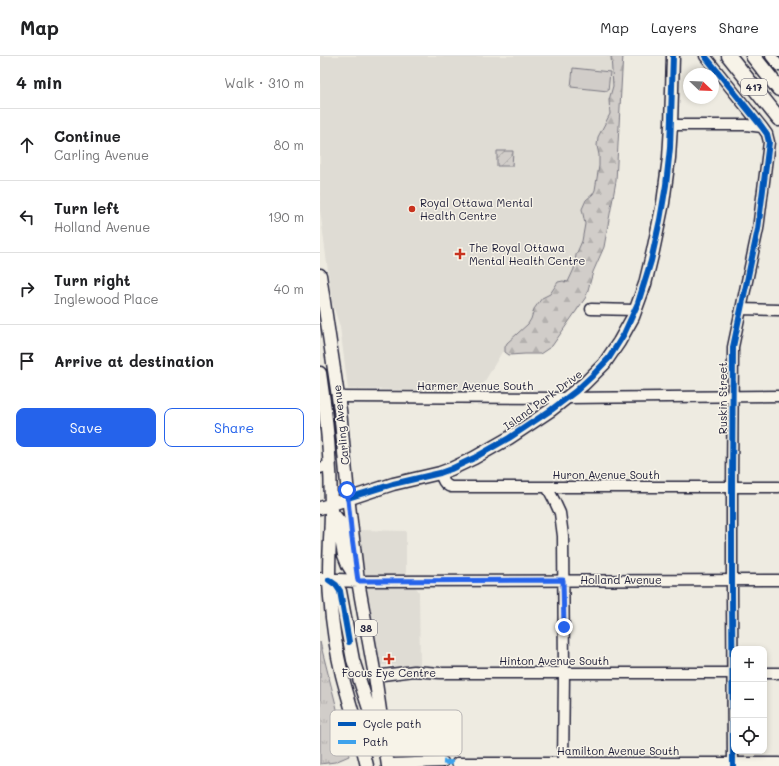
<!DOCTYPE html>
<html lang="en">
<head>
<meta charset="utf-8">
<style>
  :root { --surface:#fff; --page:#f6f6f6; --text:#202124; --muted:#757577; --line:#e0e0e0; --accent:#2563eb }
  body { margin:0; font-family:Mali,sans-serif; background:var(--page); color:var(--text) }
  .controls { position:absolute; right:12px; bottom:12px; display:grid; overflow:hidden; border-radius:8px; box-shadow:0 2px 6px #0003 }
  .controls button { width:36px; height:36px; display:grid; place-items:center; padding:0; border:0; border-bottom:1px solid var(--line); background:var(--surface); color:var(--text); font:20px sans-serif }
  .compass { position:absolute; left:363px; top:12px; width:36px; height:36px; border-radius:50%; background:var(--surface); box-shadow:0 2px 6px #0003; rotate:113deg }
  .stop { position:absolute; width:12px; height:12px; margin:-9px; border:3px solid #2563eb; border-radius:50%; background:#fff }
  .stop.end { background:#2563eb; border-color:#fff; box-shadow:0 1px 4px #0008 }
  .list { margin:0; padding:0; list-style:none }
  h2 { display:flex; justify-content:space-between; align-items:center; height:52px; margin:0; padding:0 16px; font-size:17px }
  h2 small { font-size:13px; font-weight:400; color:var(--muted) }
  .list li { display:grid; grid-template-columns:26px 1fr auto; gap:12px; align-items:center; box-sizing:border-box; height:72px; padding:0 16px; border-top:1px solid var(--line) }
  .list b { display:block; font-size:15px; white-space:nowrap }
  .list p { margin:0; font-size:13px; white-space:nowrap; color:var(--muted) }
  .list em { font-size:13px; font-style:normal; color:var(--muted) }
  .actions { display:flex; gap:8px; padding:12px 16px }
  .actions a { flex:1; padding:9px 0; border:1px solid var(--accent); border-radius:8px; text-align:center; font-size:14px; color:var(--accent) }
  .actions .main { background:var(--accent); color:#fff }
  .icon { flex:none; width:22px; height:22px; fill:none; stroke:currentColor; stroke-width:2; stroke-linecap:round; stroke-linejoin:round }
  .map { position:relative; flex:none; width:459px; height:710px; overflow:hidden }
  header { display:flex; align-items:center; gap:24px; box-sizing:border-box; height:56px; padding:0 20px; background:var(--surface); border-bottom:1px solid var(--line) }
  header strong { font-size:19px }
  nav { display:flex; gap:22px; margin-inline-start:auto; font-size:14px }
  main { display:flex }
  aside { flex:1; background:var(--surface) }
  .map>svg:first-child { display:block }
</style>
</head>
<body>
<header>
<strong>Map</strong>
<nav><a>Map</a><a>Layers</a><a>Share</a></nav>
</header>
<main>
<aside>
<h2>4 min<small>Walk · 310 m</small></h2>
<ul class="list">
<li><svg class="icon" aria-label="ahead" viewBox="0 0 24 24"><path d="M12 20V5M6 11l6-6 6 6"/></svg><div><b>Continue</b><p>Carling Avenue</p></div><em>80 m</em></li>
<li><svg class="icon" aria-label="left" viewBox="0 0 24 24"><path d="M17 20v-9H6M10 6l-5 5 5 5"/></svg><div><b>Turn left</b><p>Holland Avenue</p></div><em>190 m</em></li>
<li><svg class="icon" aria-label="right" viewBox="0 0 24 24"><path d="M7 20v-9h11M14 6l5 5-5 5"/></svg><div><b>Turn right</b><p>Inglewood Place</p></div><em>40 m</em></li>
<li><svg class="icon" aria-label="arrive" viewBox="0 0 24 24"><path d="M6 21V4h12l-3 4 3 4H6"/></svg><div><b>Arrive at destination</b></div></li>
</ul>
<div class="actions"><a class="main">Save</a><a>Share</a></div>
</aside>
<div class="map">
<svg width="459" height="710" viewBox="0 0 459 710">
  <defs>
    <pattern id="grass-tufts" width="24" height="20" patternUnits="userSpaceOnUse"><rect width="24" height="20" fill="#d1cdc9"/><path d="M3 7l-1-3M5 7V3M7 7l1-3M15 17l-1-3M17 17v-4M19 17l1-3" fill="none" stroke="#b3b0ae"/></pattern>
    <pattern id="forest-firs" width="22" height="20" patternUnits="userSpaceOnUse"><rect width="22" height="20" fill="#d1cdc9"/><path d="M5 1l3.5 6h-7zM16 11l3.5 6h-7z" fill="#b3b0ae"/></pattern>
    <pattern id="garden-furrows" width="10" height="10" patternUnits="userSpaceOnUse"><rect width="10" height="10" fill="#d1cdc9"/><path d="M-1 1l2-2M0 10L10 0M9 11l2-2" fill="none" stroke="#b3b0ae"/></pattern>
  </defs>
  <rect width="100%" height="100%" fill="#eeebe1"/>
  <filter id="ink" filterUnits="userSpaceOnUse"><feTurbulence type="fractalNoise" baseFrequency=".025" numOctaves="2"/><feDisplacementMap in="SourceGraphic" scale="8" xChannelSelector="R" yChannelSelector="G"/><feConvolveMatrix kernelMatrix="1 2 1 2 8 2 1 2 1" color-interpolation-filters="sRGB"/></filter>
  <g filter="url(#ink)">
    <path fill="#dfdcd4" d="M 0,0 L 295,0 L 288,151 L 222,294 L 182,296 L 159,335 L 28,333 L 20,271 L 12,246 L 0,154 Z
      M 39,474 L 86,475 L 86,517 L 99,536 L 100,610 L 60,609 L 48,540 Z"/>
    <path fill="url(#grass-tufts)" stroke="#7a7882" d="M 0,586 L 29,700 L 15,706 L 0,708 Z"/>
    <path fill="url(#forest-firs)" stroke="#7a7882" d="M 291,0 L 303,0 L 302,15 L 296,125 L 284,191 L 273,216 L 266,241 L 232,290 L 220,298 L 205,298 L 189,299 L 185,296 L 185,291 L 187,287 L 208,268 L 211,263 L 214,253 L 222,242 L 230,238 L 238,226 L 243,225 L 248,226 L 254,213 L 256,199 L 262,185 L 265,168 L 262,153 L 266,144 L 273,138 L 275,134 L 279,110 L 279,99 L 277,90 L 278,81 L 290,58 L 289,44 L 293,30 Z"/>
    <path fill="url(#garden-furrows)" stroke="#7a7882" d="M 177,95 L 193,95 L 192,110 L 177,110 Z"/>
    <path fill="#d1cdc9" stroke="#7a7882" d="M 253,12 L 290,16 L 288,35 L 251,31 Z"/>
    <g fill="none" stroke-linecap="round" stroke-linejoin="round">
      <g stroke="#22223b" stroke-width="13">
        <path id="minor" d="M 385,0 L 442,71 L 447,78 L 449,86 L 438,173 L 413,291 L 412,431 L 412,536 L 413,710
          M 451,0 L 459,10
          M 351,69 L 426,69 L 442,71
          M 271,253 L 315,254
          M 421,253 L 459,254
          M 18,341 L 246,342 L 459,340
          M 0,412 L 10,409
          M 120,417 C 122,423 124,429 131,431 L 459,431
          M 227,431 L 234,444 L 240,457 L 243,480 L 244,617 L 243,710
          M 38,525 L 459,524
          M 444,617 L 459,617
          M 55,620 L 94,615 L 120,617 L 414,617
          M 137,707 L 459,707
          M 68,708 L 123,706"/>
      </g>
      <g stroke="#22223b" stroke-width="15">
        <path id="major" d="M 0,219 L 20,354 L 29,449 L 38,525 L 55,620 L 68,710
          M 0,317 C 7,362 11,407 11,453 C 11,482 7,512 10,541 C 12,567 16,594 22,619 C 30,650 40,679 47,710
          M 0,452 L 73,428 L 120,417 L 131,413 L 154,402 L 189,382 L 231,354 L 264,328 L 284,308 L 299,286 L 313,261 L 325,228 L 333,195 L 343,147 L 349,102 L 351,69 L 353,0
          M 11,455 L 19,465 L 21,483 L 24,499 L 28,509 L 35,520
          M 0,523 L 38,525
          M 9,524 L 16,529 L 20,535 L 33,604 L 57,677"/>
      </g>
      <g stroke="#22223b" stroke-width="17">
        <path id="highway" d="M 409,0 L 459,63
          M 433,0 L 459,33"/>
      </g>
      <use href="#minor" stroke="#f7f3e8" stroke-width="10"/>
      <use href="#major" stroke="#f7f3e8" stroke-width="12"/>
      <use href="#highway" stroke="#f7f3e8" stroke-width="14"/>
      <path stroke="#3ea2ec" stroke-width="5" stroke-dasharray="10 5" stroke-linecap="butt" d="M 123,706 L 137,707"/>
      <g stroke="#f7f3e8" stroke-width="8">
        <path id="cycleway" d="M 385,0 L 442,71 L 447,78 L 449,86 L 438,173 L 413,291 L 412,431 L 412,536 L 413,710
          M 28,442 L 73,428 L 120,417 L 131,413 L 154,402 L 189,382 L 231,354 L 256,335 L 272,320 L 289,302 L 304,278 L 318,247 L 331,205 L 340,164 L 346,129 L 350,92 L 353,0
          M 9,524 L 16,529 L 20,535 L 29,586"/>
      </g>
      <use href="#cycleway" stroke="#0057b8" stroke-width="6"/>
    </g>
  </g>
  <g fill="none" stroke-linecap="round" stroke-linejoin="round" filter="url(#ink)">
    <path stroke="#2563eb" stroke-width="5" d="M 27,434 L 32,482 L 38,525 L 243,524 L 244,571"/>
  </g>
  <g fill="#c8321e" stroke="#f7f3e8" stroke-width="1.5">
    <circle cx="92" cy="153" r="4"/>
    <path d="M138 192h4v4h4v4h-4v4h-4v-4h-4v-4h4z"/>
    <path d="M67 597h4v4h4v4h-4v4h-4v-4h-4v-4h4z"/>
  </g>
  <g text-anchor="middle" stroke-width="3" stroke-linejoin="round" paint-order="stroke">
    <g fill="#f7f3e8" stroke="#62616f" stroke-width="1">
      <rect x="421" y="23" width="26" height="16" rx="3"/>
      <rect x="35" y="564" width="22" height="16" rx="3"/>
    </g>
    <g font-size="10" font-weight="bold" fill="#22223b">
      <text x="434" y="35">417</text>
      <text x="46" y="576">38</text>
    </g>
    <g font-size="11" fill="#22223b" stroke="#f7f3e8" text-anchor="start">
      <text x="100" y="151">Royal Ottawa Mental<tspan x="100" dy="13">Health Centre</tspan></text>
      <text x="149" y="196">The Royal Ottawa<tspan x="149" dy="13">Mental Health Centre</tspan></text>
      <text x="69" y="621" text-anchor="middle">Focus Eye Centre</text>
    </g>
    <g font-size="11" fill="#22223b" stroke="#f7f3e8">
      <text x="155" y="334">Harmer Avenue South</text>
      <text transform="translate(403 342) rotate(-90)" y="4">Ruskin Street</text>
      <text transform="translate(223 344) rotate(-36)" y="4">Island Park Drive</text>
      <text transform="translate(21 369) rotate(-96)" y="4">Carling Avenue</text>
      <text x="286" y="423">Huron Avenue South</text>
      <text x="301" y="528">Holland Avenue</text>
      <text x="234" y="609">Hinton Avenue South</text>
      <text x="298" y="699">Hamilton Avenue South</text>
    </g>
  </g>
  <rect x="10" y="654" width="132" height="46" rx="6" fill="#f7f3e8" stroke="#b7b4b4" stroke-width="1"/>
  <rect x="18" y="666" width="18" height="4" fill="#0057b8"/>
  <rect x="18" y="684" width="18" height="4" fill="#3ea2ec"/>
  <g font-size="11" fill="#22223b">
    <text x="43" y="672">Cycle path</text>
    <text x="43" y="690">Path</text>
  </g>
</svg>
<div class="controls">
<button>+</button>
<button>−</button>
<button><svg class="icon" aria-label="locate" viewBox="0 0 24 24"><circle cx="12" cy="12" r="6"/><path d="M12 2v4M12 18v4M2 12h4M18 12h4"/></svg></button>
</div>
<svg class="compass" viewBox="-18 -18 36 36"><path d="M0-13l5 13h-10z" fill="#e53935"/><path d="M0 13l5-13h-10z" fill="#757577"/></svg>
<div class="stop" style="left:27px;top:434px"></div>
<div class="stop end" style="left:244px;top:571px"></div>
</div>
</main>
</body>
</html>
